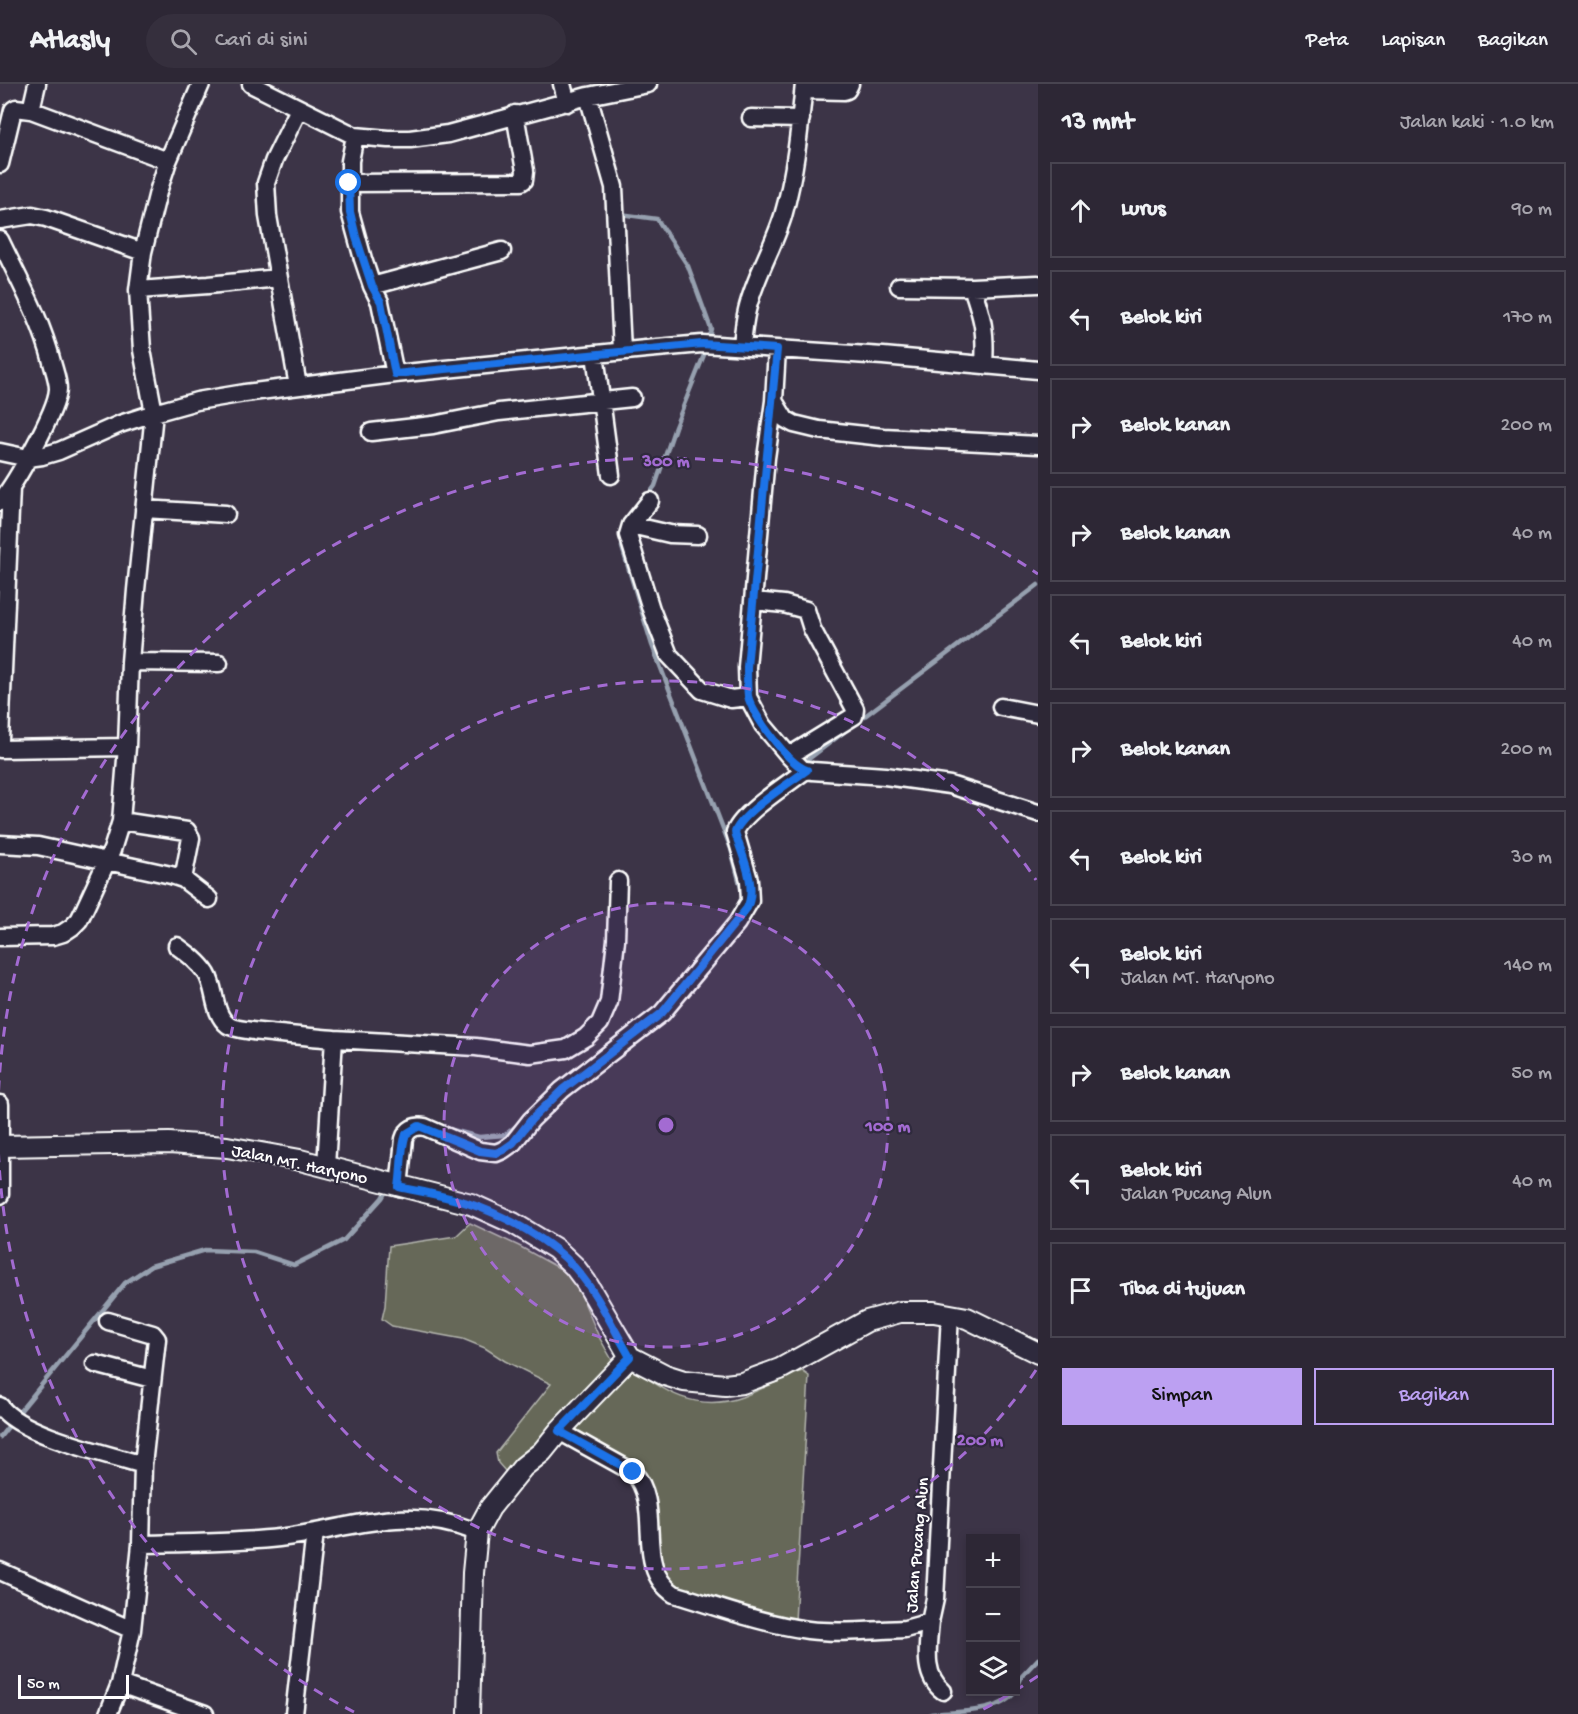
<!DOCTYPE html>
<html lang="id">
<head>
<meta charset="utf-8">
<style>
  :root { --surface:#2d2735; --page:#352f3d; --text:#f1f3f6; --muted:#a7a5ad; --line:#484450; --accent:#bca0f2 }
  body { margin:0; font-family:"Gochi Hand",sans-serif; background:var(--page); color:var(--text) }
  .controls { position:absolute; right:18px; bottom:18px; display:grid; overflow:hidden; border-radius:0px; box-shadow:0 3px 9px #0003 }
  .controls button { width:54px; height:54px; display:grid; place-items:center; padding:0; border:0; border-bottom:2px solid var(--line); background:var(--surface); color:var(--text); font:30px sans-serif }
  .scale { position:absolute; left:18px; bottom:15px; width:111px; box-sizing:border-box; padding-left:6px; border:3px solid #fff; border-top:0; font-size:16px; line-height:21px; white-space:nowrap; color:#fff; -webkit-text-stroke:4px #2f2a3d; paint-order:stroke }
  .stop { position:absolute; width:18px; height:18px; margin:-14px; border:4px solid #1a73e8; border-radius:50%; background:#fff }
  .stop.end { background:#1a73e8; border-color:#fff; box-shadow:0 2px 6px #0008 }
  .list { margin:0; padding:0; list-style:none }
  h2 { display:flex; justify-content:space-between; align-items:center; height:78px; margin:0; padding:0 24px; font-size:26px }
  h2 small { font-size:20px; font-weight:400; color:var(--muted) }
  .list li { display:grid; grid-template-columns:39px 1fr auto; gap:18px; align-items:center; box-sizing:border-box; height:96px; margin:0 12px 12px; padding:0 12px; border:2px solid var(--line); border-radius:0px }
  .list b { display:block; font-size:22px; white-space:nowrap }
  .list p { margin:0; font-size:20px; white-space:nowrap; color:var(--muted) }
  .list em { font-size:20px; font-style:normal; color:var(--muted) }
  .actions { display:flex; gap:12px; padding:18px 24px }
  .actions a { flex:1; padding:14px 0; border:2px solid var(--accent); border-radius:0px; text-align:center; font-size:21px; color:var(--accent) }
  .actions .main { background:var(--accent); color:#111 }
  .icon { flex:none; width:33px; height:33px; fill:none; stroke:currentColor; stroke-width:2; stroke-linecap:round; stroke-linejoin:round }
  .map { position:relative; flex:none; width:1038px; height:1630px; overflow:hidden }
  header { display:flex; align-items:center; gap:36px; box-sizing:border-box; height:84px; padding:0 30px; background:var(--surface); border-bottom:2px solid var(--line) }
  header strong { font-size:28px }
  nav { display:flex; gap:33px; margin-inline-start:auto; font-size:21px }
  .search { width:420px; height:54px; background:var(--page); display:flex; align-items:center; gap:15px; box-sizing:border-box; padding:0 21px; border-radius:33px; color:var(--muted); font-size:22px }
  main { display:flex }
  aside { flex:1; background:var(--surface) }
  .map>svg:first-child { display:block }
</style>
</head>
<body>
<header>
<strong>Atlasly</strong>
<div class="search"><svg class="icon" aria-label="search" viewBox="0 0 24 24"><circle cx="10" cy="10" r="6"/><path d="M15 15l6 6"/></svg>Cari di sini</div>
<nav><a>Peta</a><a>Lapisan</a><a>Bagikan</a></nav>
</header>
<main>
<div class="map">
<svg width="1038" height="1630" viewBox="0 0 1038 1630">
  <rect width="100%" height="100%" fill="#3c3447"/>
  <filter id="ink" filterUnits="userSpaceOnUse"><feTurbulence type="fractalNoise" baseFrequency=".0167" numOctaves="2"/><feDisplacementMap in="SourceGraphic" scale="12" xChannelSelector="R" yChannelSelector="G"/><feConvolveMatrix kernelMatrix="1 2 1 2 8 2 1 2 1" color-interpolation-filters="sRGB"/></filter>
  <g filter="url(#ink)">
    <path fill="#666859" stroke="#b2b4ac" stroke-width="1.5" d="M 470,1139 L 519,1162 L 566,1188 L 578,1204 L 599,1253 L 612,1276 L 516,1386 L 506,1388 L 498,1379 L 496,1369 L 551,1300 L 505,1277 L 485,1264 L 463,1255 L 392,1242 L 382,1235 L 385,1222 L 389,1162 L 456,1152 Z
      M 629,1279 C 661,1308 698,1329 742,1313 C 762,1305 782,1295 802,1287 L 809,1292 L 795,1537 L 681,1508 L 662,1495 L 651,1410 L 563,1349 Z"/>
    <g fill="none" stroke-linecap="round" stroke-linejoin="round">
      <path stroke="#96a0af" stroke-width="4.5" d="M 620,130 L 657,135 L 688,182 L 711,245 L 704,271 L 675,343 L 655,402 L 646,414
        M 623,456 L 622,463 L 652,561 L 731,765 L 743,812 L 738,822
        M 857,638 L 1038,501
        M 802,680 L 848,645
        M 445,1044 L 479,1053 L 505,1051 L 521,1038
        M 16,1332 L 125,1199 L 151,1182 L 205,1166 L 254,1168 L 294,1181 L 344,1156 L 382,1114 L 388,1104
        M 0,1353 L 11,1339
        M 1016,1606 L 1022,1592 L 1038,1575
        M 931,1630 C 957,1627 1000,1630 1015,1608"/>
      <g stroke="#fff" stroke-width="21">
        <path id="minor" d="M 251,0 L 355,52 L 388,55 L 410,55 L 448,50 L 588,12 L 648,0
          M 562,0 L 567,19
          M 804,6 L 844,7 L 847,6 L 850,0
          M 588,12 L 614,103 L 622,267
          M 31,26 L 168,77
          M 751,34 L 801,35
          M 355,52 L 350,77 L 350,128 L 363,175 L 372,202 L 380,218 L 395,290
          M 0,80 L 13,26 L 16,24 L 31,26 L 37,0
          M 349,99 L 521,98 L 524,96 L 525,87 L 515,30
          M 0,136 L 32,131 L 46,134 L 143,168
          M 0,156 C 19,196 41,235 52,278 C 54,286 58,296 58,305 C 57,327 15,400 0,418
          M 372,202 L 502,167
          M 899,202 L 972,203 L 1038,200
          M 972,203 C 983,235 986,247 984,281
          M 138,206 L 208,201 L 279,194
          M 742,262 C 743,251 744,238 747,226 C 755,193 773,164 783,132 C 795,91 800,42 804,0
          M 777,265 L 774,317 L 785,335 L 794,340 L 819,346 L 883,353 L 1038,361
          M 595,270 L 611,391
          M 298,302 L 268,132 L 266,99 L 274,76 L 299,25
          M 774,317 L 766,374 L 747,583 L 748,613 L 763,641 L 789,672 L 802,685 L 812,687 L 885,692 L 950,701 L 1038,729
          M 371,348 L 433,341 L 499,328 L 632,314
          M 0,368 L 28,374 L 42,372 L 59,367 L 120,340 L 154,329 L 197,317 L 245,309 L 395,290 L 646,265 L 702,260 L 883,272 L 1038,286
          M 650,417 L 631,441 L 628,451 L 651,525 L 669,571 L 702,606 L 731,615 L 748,613
          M 144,425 L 226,430
          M 631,441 L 670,450 L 698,451
          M 754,517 L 784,520 L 806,526 L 812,545 L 855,625 L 854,632 L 789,672
          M 130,578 L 219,579
          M 1001,623 L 1038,630
          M 0,656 L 11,404
          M 0,665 L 127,663
          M 121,737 L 187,747 L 191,754 L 183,795
          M 0,760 L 38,762 L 171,791 L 183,795 L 209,815
          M 0,853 L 53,852 L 63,849 L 72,843 L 79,836 L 85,824 L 112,766 L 121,737 L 127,663 L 130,578 L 136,506 L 154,329 L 142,266 L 138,206 L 143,168 L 158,108 L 168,77 L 201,0
          M 177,862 C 188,870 199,878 207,890 C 216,905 213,930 228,941 C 236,948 317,953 334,955
          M 0,1020 L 0,1111
          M 326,1082 L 334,955 L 476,963 L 530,970 L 566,965 L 586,953 L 600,939 L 609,918 L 616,856 L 618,797
          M 399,1103 L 404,1055 C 407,1045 415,1041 425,1043 L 480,1067 L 496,1069 L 503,1066 L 513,1059 L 531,1036 L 562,1006 L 662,929 L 737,839 L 750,817 L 749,796 L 735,748 C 743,728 788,700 806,686
          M 108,1237 L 153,1250 L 157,1255 L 143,1381 L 141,1460 L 132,1546
          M 95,1280 L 152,1295
          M 0,1322 C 20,1351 108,1370 143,1381
          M 559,1347 L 633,1388 C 665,1423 632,1482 674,1510 C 718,1523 763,1540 808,1546 C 840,1550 873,1546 905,1545 L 930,1538 L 935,1515 L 950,1230
          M 141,1460 C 187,1459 233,1459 279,1454 C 352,1445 403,1419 477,1448
          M 0,1487 L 132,1546 L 120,1600 L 108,1630
          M 930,1538 C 928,1562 922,1591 943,1607
          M 120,1600 L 205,1630
          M 294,1630 L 315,1448"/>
      </g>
      <g stroke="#fff" stroke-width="24">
        <path id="tertiary" d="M 0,1062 L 169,1059 L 227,1063 L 300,1076 L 471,1120 L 513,1139 L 556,1165 L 574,1182 L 586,1198 L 630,1273 L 665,1291 L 684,1297 L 725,1301 L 742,1299 L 780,1285 L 867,1237 L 900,1228 L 934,1228 L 967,1234 L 1038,1269
          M 469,1630 L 473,1489 L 477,1448 L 490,1424 L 523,1383 L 542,1368 L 559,1347 L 630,1273"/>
      </g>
      <use href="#minor" stroke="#2f2a3d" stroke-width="16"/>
      <use href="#tertiary" stroke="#2f2a3d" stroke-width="20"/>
    </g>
  </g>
  <g fill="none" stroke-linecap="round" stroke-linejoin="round" filter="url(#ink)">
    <path stroke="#1a73e8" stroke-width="8" d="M 349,99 L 350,128 L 356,153 L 372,202 L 381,218 L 395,290 L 702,260 L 777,265 L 747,583 C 747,593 747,603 748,612 C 752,630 789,681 807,686 C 788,700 743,728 735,748 C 741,770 758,801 747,824 L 662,929 L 562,1006 L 531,1036 L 513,1059 L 503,1066 L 496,1069 L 480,1067 L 419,1042 L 406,1050 C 400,1067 402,1085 399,1103 C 422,1108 447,1112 470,1120 C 504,1131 552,1157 575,1184 C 598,1210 613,1244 630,1273 L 559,1347 L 633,1388"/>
  </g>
  <circle cx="666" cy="1041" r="222" fill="#a36bd2" fill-opacity=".12"/>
  <g fill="none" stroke="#a36bd2" stroke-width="3" stroke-dasharray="10 8">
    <circle cx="666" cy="1041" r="222"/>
    <path d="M1036 1286A444 444 0 1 1 1036 796"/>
    <path d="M1038 1592A665 665 0 0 1 978 1628M354 1628A665 665 0 1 1 1038 490"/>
  </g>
  <g text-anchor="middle" stroke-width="4.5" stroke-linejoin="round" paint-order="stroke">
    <g font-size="18" fill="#fff" stroke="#2f2a3d">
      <text transform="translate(300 1079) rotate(12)" y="6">Jalan MT. Haryono</text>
      <text transform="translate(916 1461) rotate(-85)" y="6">Jalan Pucang Alun</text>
    </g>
  </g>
  <circle cx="666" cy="1041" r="9" fill="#a36bd2" stroke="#2f2a3d" stroke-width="3"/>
  <g font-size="18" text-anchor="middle" font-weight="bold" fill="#a36bd2" stroke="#2f2a3d" stroke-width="4.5" stroke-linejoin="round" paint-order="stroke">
    <text x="666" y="382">300 m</text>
    <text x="888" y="1047">100 m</text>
    <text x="980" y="1361">200 m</text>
  </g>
</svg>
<div class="controls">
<button>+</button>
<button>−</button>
<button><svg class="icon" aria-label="layers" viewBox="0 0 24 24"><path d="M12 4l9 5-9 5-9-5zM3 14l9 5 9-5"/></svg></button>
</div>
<div class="scale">50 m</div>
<div class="stop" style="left:349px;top:99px"></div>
<div class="stop end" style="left:633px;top:1388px"></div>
</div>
<aside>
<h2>13 mnt<small>Jalan kaki · 1.0 km</small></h2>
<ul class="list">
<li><svg class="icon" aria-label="ahead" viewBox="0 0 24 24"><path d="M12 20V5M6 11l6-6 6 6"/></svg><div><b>Lurus</b></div><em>90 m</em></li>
<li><svg class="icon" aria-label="left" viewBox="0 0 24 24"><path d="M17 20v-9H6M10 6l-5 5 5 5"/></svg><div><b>Belok kiri</b></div><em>170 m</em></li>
<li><svg class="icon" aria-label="right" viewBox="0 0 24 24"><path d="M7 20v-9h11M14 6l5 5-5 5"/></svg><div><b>Belok kanan</b></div><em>200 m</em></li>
<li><svg class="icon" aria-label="right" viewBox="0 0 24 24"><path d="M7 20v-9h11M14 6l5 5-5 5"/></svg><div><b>Belok kanan</b></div><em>40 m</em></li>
<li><svg class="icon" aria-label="left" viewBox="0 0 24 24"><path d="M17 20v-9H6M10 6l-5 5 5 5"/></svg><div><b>Belok kiri</b></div><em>40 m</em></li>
<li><svg class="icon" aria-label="right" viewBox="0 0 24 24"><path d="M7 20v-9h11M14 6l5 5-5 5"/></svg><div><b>Belok kanan</b></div><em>200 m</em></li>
<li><svg class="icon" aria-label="left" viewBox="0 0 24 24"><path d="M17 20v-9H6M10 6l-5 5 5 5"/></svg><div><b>Belok kiri</b></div><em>30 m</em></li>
<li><svg class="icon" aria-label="left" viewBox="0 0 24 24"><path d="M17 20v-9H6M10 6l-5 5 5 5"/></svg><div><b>Belok kiri</b><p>Jalan MT. Haryono</p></div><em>140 m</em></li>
<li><svg class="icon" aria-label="right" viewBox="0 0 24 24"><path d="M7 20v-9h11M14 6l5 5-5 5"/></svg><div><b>Belok kanan</b></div><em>50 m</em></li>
<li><svg class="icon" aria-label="left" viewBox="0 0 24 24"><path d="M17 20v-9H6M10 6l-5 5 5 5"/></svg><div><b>Belok kiri</b><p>Jalan Pucang Alun</p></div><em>40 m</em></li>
<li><svg class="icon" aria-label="arrive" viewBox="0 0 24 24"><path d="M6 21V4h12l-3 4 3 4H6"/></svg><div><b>Tiba di tujuan</b></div></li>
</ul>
<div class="actions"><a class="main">Simpan</a><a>Bagikan</a></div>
</aside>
</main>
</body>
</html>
